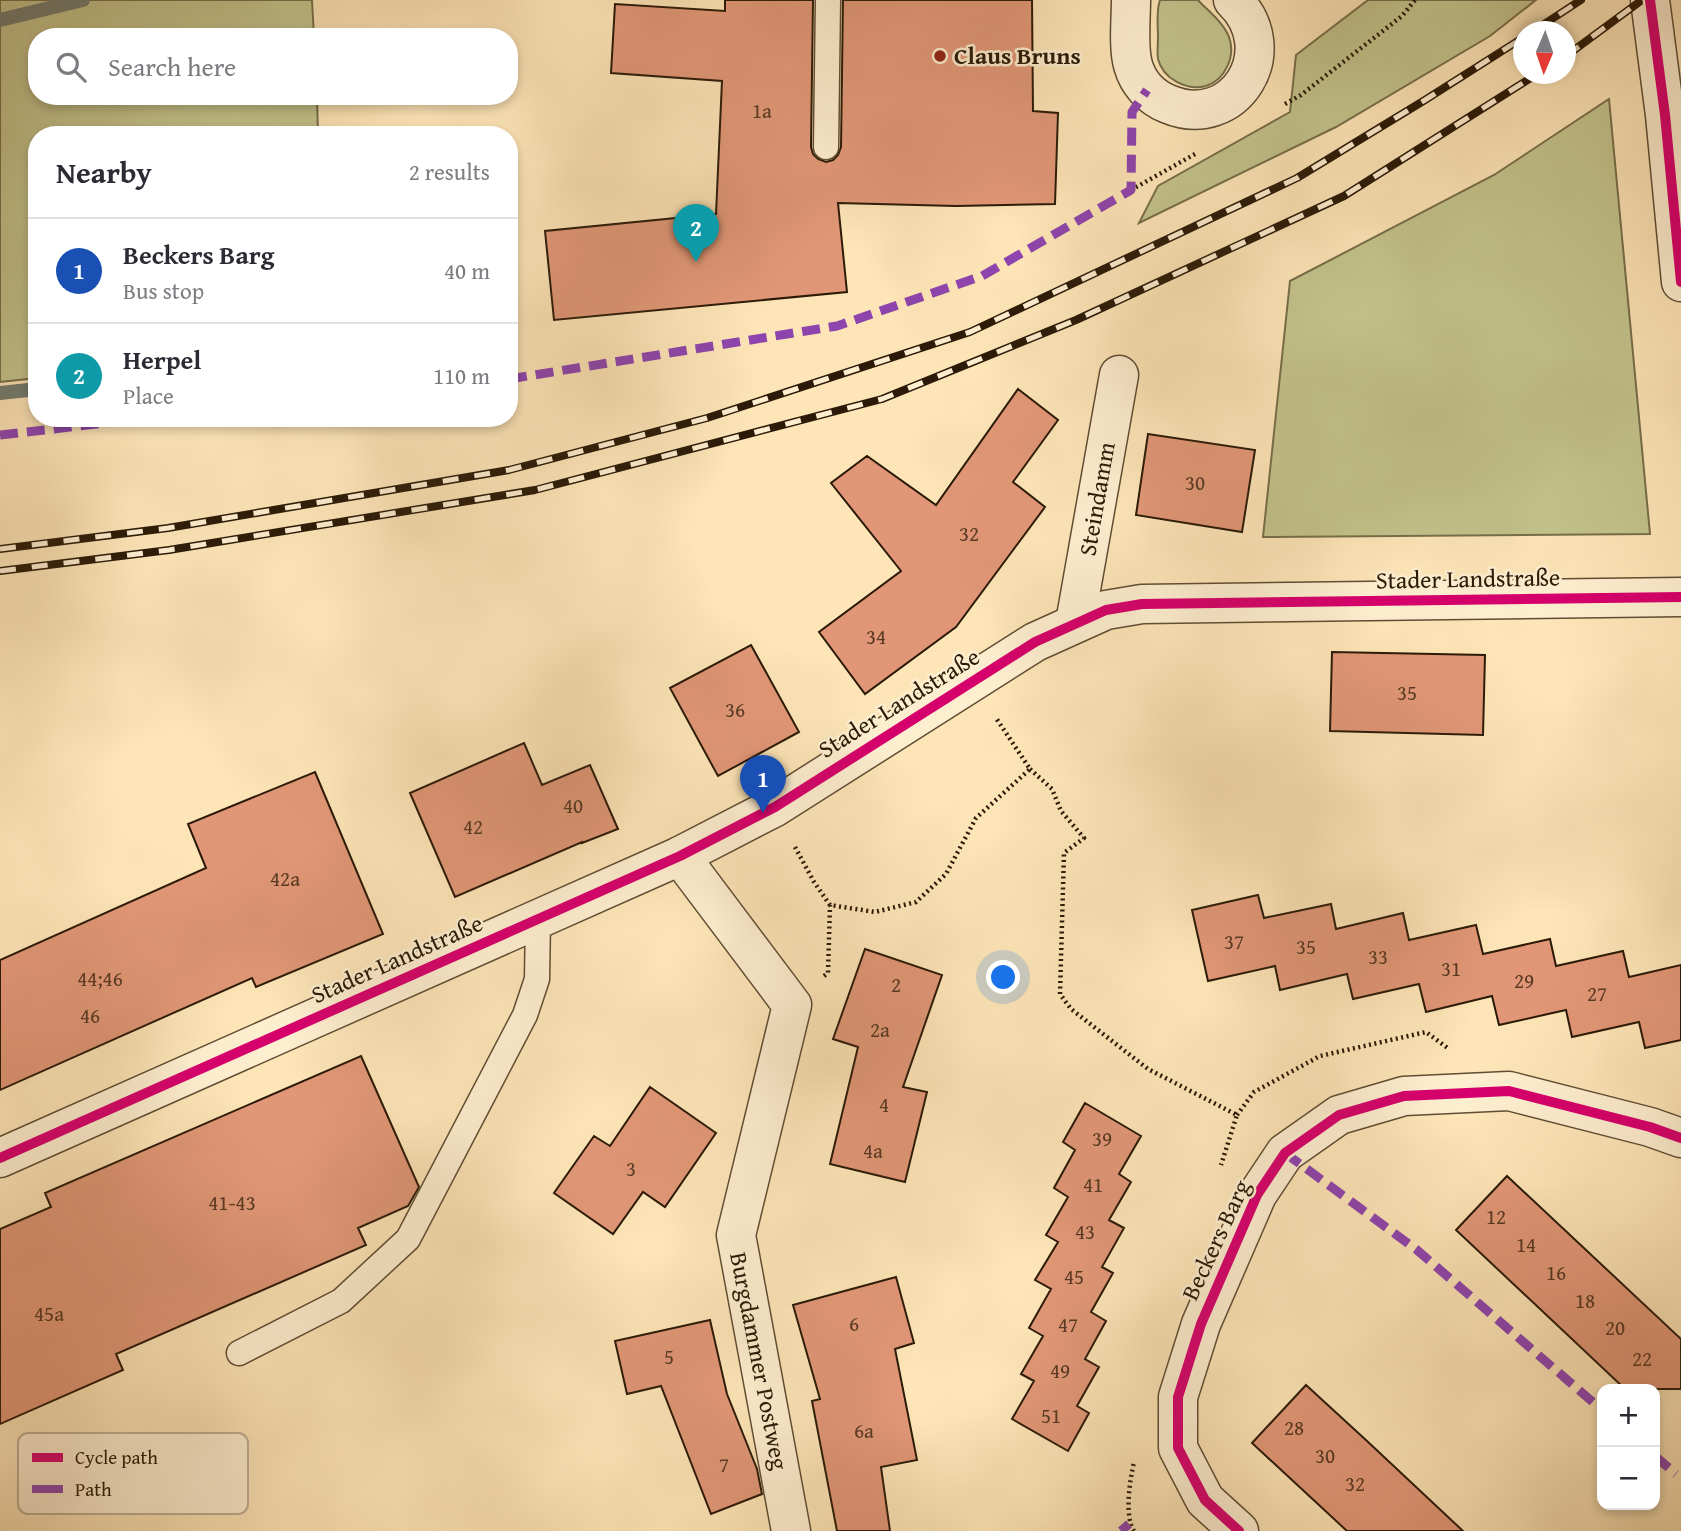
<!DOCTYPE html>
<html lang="en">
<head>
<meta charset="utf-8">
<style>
  :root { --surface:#fff; --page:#f7f7f7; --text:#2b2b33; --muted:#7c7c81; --line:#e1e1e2; --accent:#8f2418 }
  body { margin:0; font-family:"Gentium Book Plus",serif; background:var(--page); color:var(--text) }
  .controls { position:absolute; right:21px; bottom:21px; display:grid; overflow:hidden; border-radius:14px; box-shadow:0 4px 10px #0003 }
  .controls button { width:63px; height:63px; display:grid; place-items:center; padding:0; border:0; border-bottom:2px solid var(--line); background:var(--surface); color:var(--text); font:35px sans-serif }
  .compass { position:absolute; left:1513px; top:21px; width:63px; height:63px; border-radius:50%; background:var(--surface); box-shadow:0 4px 10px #0003; rotate:182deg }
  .you { position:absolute; left:1004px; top:978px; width:24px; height:24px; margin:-18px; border:5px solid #fff; border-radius:50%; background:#1a73e8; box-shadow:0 0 0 10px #1a73e833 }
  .badge { display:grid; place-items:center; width:46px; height:46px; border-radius:50%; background:var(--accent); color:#fff; font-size:23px; font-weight:700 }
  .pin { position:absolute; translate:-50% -58px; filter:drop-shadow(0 2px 4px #0008) }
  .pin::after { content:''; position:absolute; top:37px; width:24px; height:21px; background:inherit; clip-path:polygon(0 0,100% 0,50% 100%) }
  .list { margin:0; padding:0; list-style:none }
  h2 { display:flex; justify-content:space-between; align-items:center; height:91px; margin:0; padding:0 28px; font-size:30px }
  h2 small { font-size:23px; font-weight:400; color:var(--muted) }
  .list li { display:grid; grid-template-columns:46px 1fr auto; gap:21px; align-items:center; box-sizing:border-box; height:105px; padding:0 28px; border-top:2px solid var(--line) }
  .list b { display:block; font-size:26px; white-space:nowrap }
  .list p { margin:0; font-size:23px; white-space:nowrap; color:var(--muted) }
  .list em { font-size:23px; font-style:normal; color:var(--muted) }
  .icon { flex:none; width:38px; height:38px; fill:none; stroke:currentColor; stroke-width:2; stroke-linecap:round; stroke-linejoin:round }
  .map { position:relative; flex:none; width:1681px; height:1531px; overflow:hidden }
  .search { position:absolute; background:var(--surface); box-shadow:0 4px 10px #0003; left:28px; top:28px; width:490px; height:77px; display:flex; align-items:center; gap:18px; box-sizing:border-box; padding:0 24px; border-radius:28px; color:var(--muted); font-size:26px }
  .panel { position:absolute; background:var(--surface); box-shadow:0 4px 10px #0003; left:28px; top:126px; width:490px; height:301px; border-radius:28px }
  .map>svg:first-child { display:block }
</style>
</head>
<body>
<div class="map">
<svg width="1681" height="1531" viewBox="0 0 1681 1531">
  <rect width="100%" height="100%" fill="#fde5b7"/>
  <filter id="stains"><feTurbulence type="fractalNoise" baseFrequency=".00286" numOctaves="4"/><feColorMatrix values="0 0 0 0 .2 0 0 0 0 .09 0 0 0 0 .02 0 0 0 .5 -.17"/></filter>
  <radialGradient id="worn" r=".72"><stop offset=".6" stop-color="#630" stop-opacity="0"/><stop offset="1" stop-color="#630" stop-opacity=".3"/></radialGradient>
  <path fill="#c3c38c" stroke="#776e4a" stroke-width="2" d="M 0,0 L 312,0 L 314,37 L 37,37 L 37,96 L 317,96 L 318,135 L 37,135 L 37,378 L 0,382 Z
    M 1160,0 L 1198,0 C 1208,11 1224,23 1229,37 C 1236,56 1225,80 1206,86 C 1187,91 1163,79 1158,59 C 1157,53 1158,44 1158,38 C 1158,25 1156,11 1160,0 Z
    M 1368,0 L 1536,0 L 1490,36 L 1336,127 L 1139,223 L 1158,186 L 1290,112 L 1296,55 Z
    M 1609,99 L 1650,534 L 1263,537 L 1290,281 L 1494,175 Z"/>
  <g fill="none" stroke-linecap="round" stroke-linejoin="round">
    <path stroke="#727c71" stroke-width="14" d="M 0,20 L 83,0
      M 0,393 L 37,389"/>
  </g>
  <path fill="#e19777" stroke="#2b1a07" stroke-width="2" d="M 725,0 L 813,0 L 811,147 L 813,154 L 818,159 L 826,162 L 833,160 L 838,155 L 841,147 L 843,0 L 1032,0 L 1033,111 L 1058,113 L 1055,204 L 956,206 L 838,203 L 847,292 L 554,320 L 545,231 L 716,214 L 722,81 L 611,73 L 615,4 L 725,11 Z
    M 1018,389 L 1058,420 L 1013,482 L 1045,507 L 956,627 L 865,694 L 819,632 L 901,571 L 831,483 L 867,456 L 936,505 Z
    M 1148,434 L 1255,450 L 1242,532 L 1136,515 Z
    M 751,645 L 799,732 L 718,776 L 670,688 Z
    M 1332,652 L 1485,655 L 1483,735 L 1330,731 Z
    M 524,743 L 542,785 L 590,765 L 618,829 L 582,843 L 582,842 L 455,897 L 410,793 Z
    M 315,772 L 383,934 L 256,987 L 252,978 L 0,1090 L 0,960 L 206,868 L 188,824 Z
    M 1258,895 L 1264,918 L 1331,904 L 1336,929 L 1403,913 L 1409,940 L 1476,925 L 1483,954 L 1550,939 L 1556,966 L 1623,951 L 1629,977 L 1681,965 L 1681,1040 L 1645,1048 L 1639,1022 L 1572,1037 L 1566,1010 L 1499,1025 L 1492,996 L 1426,1012 L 1419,984 L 1353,999 L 1347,974 L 1280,990 L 1275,966 L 1208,981 L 1192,910 Z
    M 865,949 L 942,975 L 903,1087 L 927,1092 L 905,1182 L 830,1164 L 858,1047 L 833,1039 Z
    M 361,1056 L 419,1187 L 408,1206 L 358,1228 L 366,1245 L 116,1354 L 123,1370 L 0,1424 L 0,1229 L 51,1207 L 45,1193 Z
    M 650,1087 L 716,1133 L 665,1207 L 643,1192 L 613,1234 L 554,1193 L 594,1136 L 610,1146 Z
    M 1085,1103 L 1141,1136 L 1119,1174 L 1131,1182 L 1109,1220 L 1124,1228 L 1102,1267 L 1113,1273 L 1091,1312 L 1106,1321 L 1085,1359 L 1099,1367 L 1077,1406 L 1089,1413 L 1068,1451 L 1012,1419 L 1034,1381 L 1021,1374 L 1043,1336 L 1029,1328 L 1051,1289 L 1035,1280 L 1058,1242 L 1046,1235 L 1068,1197 L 1054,1188 L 1075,1150 L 1063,1142 Z
    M 1507,1176 L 1681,1339 L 1681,1389 L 1625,1389 L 1456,1230 Z
    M 896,1277 L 914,1343 L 895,1349 L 917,1460 L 881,1467 L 890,1531 L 837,1531 L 812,1401 L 820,1399 L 793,1305 Z
    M 710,1320 L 727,1394 L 757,1469 L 762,1494 L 711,1514 L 661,1386 L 627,1394 L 615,1341 Z
    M 1306,1385 L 1367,1441 L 1463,1531 L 1347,1531 L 1252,1443 Z"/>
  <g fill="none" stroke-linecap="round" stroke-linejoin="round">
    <g stroke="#604d33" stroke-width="27">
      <path id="service" d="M 826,147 L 828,0
        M 239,1353 L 341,1301 L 408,1239 L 525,1015 L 537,979 L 538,919"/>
    </g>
    <g stroke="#604d33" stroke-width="41">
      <path id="minor" d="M 1131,0 C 1131,18 1128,48 1133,65 C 1138,83 1151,97 1168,104 C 1235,132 1285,50 1233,0
        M 1650,0 L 1665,115 L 1681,282
        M 1075,623 L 1119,375
        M 680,856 L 792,1005 L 736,1235 L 791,1531
        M 1239,1531 L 1205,1500 L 1178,1448 L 1178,1397 L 1201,1324 L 1257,1195 L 1285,1153 L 1339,1115 L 1404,1096 L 1509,1091 L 1650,1127 L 1681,1138"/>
    </g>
    <g stroke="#604d33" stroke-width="41">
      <path id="tertiary" d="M 0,1158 L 680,856 L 775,807 L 1035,642 L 1106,610 L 1142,604 L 1681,597"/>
    </g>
    <path stroke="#2b1a07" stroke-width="4.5" stroke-dasharray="2 3.5" stroke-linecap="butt" d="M 1285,104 L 1301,95 L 1402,16 L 1415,0
      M 1131,190 L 1195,154
      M 1030,769 L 1052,789 L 1061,811 L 1084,838 L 1064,853 L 1060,994 L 1071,1009 L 1148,1069 L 1237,1115 L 1221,1165
      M 795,847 L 814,882 L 830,905 L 875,912 L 916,902 L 946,874 L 976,818 L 1030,769 L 996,718
      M 824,976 L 828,973 L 830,905
      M 1237,1115 L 1254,1092 L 1320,1056 L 1426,1032 L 1449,1049
      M 1134,1531 C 1124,1516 1130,1479 1134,1462"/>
    <use href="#service" stroke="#feeed0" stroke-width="24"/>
    <use href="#minor" stroke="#feeed0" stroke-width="38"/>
    <use href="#tertiary" stroke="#feeed0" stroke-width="38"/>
    <g stroke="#2b1a07" stroke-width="8">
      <path id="rail" d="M 1532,32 L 1581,0
        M 1566,56 L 1642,0
        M 0,549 L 168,528 L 509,470 L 707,418 L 970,332 L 1297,178 L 1425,100 L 1524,37
        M 0,571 L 169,550 L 535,490 L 882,399 L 1076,320 L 1344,196 L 1537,74"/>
    </g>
    <use href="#rail" stroke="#feeed0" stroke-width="5" stroke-dasharray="16" stroke-linecap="butt"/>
    <path stroke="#8e44ad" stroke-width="9" stroke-dasharray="18 9" stroke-linecap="butt" d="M 509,379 L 837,326 L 982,276 L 1131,190 L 1132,112 L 1147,90
      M 0,435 L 150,418
      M 1285,1153 L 1417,1250 L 1602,1410
      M 1655,1456 L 1676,1474
      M 1121,1531 L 1129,1524"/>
    <g stroke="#feeed0" stroke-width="15">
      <path id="cycleway" d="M 1650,0 L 1665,115 L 1681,282
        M 0,1158 L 680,856 L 775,807 L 1035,642 L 1106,610 L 1142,604 L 1681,597
        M 1239,1531 L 1205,1500 L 1178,1448 L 1178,1397 L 1201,1324 L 1257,1195 L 1285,1153 L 1339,1115 L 1404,1096 L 1509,1091 L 1650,1127 L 1681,1138"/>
    </g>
    <use href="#cycleway" stroke="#d6006c" stroke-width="10"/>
  </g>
  <circle fill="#8f2418" stroke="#feeed0" stroke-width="2.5" cx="940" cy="56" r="7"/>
  <g text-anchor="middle" stroke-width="5" stroke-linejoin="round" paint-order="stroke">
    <g font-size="21" fill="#583923">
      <text x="762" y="118">1a</text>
      <text x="1195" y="490">30</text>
      <text x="969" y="541">32</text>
      <text x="876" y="644">34</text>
      <text x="1407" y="700">35</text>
      <text x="735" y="717">36</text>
      <text x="573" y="813">40</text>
      <text x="473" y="834">42</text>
      <text x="285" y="886">42a</text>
      <text x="1234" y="949">37</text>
      <text x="1306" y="954">35</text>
      <text x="1378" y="964">33</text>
      <text x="1451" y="976">31</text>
      <text x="100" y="986">44;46</text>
      <text x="1524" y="988">29</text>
      <text x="896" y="992">2</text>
      <text x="1597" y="1001">27</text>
      <text x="90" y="1023">46</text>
      <text x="880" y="1037">2a</text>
      <text x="884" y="1112">4</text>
      <text x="1102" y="1146">39</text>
      <text x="873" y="1158">4a</text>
      <text x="631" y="1176">3</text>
      <text x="1093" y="1192">41</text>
      <text x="232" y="1210">41-43</text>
      <text x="1496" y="1224">12</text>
      <text x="1085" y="1239">43</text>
      <text x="1526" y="1252">14</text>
      <text x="1556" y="1280">16</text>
      <text x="1074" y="1284">45</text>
      <text x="1585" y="1308">18</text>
      <text x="49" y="1321">45a</text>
      <text x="854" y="1331">6</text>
      <text x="1068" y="1332">47</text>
      <text x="1615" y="1335">20</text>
      <text x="669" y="1364">5</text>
      <text x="1642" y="1366">22</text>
      <text x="1060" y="1378">49</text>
      <text x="1051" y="1423">51</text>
      <text x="1294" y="1435">28</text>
      <text x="864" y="1438">6a</text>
      <text x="1325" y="1463">30</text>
      <text x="724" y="1472">7</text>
      <text x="1355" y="1491">32</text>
    </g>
    <g font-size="24" font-weight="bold" fill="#2b1a07" stroke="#feeed0" text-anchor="start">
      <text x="954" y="64">Claus Bruns</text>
    </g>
    <g font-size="24" fill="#2b1a07" stroke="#feeed0">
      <text transform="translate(1097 499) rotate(-80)" y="8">Steindamm</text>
      <text transform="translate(1468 579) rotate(-1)" y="8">Stader Landstraße</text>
      <text transform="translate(899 703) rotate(-32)" y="8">Stader Landstraße</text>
      <text transform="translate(397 959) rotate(-24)" y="8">Stader Landstraße</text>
      <text transform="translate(1216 1240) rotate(-65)" y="8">Beckers Barg</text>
      <text transform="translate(759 1361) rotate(79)" y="8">Burgdammer Postweg</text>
    </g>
  </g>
  <rect x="18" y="1433" width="230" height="81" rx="10" fill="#feeed0" stroke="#bfae94" stroke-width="2"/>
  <rect x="32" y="1453" width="31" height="9" fill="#d6006c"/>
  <rect x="32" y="1485" width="31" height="8" fill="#8e44ad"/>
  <g font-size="19" fill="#2b1a07">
    <text x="75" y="1464">Cycle path</text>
    <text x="75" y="1496">Path</text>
  </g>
  <rect width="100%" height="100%" filter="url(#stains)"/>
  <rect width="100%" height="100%" fill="url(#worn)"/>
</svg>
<div class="controls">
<button>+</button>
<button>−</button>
</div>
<svg class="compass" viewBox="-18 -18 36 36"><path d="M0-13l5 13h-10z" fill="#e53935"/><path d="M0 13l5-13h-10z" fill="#7c7c81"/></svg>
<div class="you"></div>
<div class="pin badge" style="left:763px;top:813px;background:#1a4fb4">1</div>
<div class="pin badge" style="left:696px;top:262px;background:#0f9aa8">2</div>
<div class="search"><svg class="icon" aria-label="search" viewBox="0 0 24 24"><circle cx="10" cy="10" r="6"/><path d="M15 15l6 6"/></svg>Search here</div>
<section class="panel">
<h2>Nearby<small>2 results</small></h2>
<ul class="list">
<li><span class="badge" style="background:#1a4fb4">1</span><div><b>Beckers Barg</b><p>Bus stop</p></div><em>40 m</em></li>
<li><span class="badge" style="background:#0f9aa8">2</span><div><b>Herpel</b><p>Place</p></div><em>110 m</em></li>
</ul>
</section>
</div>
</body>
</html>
